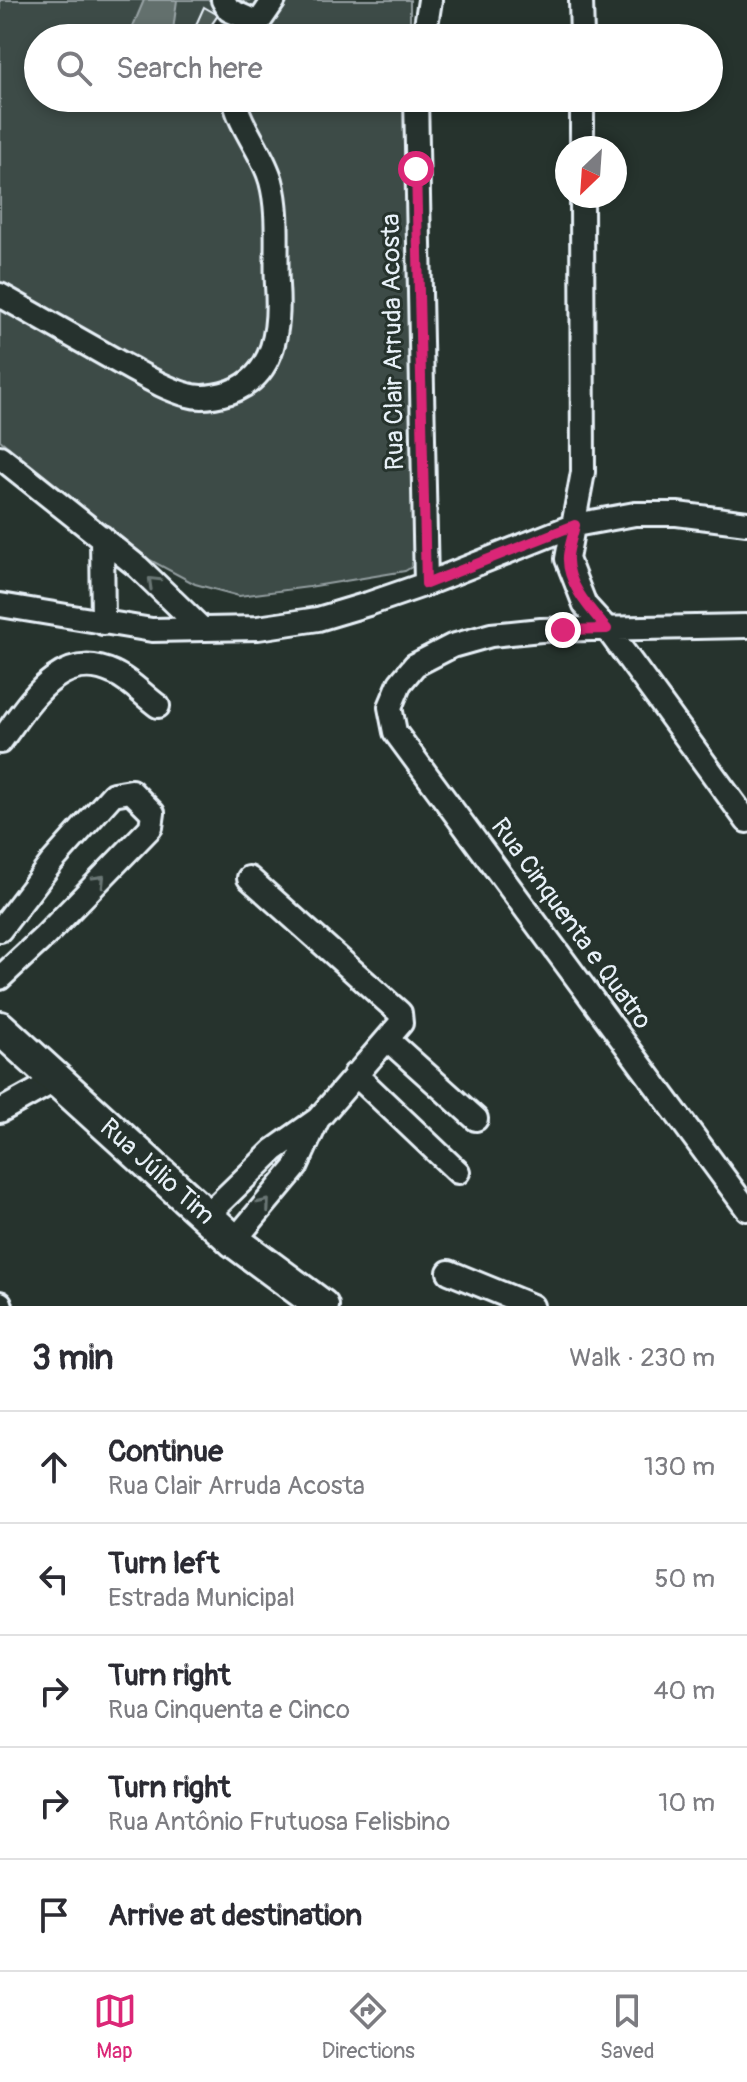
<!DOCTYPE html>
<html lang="en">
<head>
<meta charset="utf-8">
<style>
  :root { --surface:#fff; --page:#f7f7f7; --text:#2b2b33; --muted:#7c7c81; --line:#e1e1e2; --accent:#db2777 }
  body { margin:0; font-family:Pangolin,sans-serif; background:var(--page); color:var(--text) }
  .compass { position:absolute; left:555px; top:136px; width:72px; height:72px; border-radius:50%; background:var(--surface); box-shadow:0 4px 12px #0003; rotate:205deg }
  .stop { position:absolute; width:24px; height:24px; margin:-18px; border:6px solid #db2777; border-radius:50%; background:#fff }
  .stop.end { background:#db2777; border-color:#fff; box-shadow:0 2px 8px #0008 }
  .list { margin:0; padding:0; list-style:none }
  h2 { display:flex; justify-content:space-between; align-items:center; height:104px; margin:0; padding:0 32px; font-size:34px }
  h2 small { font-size:26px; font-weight:400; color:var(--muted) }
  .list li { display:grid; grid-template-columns:52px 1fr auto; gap:24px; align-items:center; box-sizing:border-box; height:112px; padding:0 32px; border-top:2px solid var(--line) }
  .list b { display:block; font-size:30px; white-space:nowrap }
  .list p { margin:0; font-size:26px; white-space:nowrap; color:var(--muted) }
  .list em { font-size:26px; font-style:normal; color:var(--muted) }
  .icon { flex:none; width:44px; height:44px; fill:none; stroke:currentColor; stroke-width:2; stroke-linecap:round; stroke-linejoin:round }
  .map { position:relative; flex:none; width:747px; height:1306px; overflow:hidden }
  .search { position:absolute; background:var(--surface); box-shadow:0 4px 12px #0003; left:24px; right:24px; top:24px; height:88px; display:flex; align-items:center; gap:20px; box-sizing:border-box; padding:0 28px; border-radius:44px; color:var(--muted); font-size:30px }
  .sheet { height:664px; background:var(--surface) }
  nav { display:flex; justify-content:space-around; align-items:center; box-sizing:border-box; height:112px; border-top:2px solid var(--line); background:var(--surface); font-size:22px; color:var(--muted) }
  nav a { display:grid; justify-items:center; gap:4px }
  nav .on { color:var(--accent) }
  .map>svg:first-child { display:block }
</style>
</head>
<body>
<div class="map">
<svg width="747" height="1306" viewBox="0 0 747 1306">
  <defs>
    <filter id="shadow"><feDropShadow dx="5" dy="9" stdDeviation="4" flood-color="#0009"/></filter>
  </defs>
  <rect width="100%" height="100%" fill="#26332d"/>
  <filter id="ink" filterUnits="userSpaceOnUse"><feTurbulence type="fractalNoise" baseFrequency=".0125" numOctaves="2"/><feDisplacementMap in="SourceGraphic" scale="16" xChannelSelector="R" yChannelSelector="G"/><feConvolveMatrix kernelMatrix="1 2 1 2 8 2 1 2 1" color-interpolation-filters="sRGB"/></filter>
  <g filter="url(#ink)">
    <path fill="#3e4b47" stroke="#939ea0" stroke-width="2" d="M 0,0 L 410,0 L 410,38 L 38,38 L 38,98 L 410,98 L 415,565 L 405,571 L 309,587 L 239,596 L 195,584 L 150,560 L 0,440 Z"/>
    <path fill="#636f6d" stroke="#98a3a5" stroke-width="2" d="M 144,0 L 177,0 L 172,38 L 128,38 Z"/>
    <path fill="#505c59" stroke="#e8f1f8" stroke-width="2" filter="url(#shadow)" d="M 204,7 L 218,15 L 205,34 L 195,27 Z"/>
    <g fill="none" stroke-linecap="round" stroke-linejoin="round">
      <g stroke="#e8f1f8" stroke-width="28">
        <path id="street" d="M 223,0 L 229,10 L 258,23
          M 581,0 L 582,38
          M 248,38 L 274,0
          M 424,38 L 430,0
          M 416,98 L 426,584
          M 582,98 L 582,148
          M 582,196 L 583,472 L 567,559 L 585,605 L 607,629 L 747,821
          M 0,295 C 41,318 81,341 122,364 C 143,375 165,389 188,395 C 201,399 217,396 230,392 C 276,376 280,326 277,285 C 275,251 280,214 271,181 C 263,152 240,128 234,98
          M 0,457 L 138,567 L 202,629
          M 102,537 L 103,623
          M 0,605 L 152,630 L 258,628 L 318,619 L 368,604 L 426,584 L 575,525 L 635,514 L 677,514 L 747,523
          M 747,626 L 541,630 L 491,635 L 452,646 L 415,665 L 400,683 L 390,707 L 395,732 L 747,1209
          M 0,742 C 28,705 59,647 114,673 C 130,680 144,696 158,706
          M 0,930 L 52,862 L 113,794 L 131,791 L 153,813 L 151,827 L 45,936 L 0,978
          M 387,1039 L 476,1119
          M 355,1074 L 458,1172
          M 0,1111 L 56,1080
          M 207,1215 L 274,1150 L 318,1119 L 401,1023 L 400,1013 L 249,878
          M 234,1241 L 296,1167 L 317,1121
          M 449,1272 L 532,1306
          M 0,1303 L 1,1306"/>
      </g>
      <g stroke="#e8f1f8" stroke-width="38">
        <path id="secondary" d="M 0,1028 L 234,1241 L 322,1306"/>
      </g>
      <path stroke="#e8f1f8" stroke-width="4" stroke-dasharray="6 6" stroke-linecap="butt" d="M 206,38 L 209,33"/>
      <use href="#street" stroke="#26332d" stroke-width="22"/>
      <use href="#secondary" stroke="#26332d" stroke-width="32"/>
    </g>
    <defs><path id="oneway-chevron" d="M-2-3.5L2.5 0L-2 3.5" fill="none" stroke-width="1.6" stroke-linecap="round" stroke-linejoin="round" transform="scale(2)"/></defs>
    <g stroke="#6a7674">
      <use href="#oneway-chevron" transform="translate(153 582) rotate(-136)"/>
      <use href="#oneway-chevron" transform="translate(100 880) rotate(-46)"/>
      <use href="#oneway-chevron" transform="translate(265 1204) rotate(-50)"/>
    </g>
  </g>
  <g fill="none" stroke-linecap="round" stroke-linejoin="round" filter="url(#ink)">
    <path stroke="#db2777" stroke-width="10" d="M 416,169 L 426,584 L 575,525 C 573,535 569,546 568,556 C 566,584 591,610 607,629 L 563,630"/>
  </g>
  <g text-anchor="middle" stroke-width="6" stroke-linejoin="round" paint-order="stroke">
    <g font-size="26" fill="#e8f1f8" stroke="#26332d">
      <text transform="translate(392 342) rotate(-91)" y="9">Rua Clair Arruda Acosta</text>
      <text transform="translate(572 923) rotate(54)" y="9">Rua Cinquenta e Quatro</text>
      <text transform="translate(158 1171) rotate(42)" y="9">Rua Júlio Tim</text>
    </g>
  </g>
</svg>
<svg class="compass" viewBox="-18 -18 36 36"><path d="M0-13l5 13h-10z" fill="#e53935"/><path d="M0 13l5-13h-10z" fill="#7c7c81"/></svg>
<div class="stop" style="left:416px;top:169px"></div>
<div class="stop end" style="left:563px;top:630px"></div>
<div class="search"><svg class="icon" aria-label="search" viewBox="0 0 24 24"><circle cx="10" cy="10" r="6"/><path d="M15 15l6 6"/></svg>Search here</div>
</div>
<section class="sheet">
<h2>3 min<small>Walk · 230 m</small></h2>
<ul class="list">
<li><svg class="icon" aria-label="ahead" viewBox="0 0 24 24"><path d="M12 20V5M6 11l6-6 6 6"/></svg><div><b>Continue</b><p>Rua Clair Arruda Acosta</p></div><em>130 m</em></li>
<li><svg class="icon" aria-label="left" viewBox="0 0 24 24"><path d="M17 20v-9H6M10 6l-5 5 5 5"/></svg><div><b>Turn left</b><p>Estrada Municipal</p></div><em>50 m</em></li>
<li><svg class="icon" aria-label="right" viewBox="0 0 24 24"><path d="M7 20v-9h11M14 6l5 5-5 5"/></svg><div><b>Turn right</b><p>Rua Cinquenta e Cinco</p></div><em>40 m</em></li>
<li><svg class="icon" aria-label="right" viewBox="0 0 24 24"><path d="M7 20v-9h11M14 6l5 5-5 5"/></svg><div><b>Turn right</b><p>Rua Antônio Frutuosa Felisbino</p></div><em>10 m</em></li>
<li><svg class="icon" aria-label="arrive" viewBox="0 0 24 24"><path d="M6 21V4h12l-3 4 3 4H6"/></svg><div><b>Arrive at destination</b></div></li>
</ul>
</section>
<nav>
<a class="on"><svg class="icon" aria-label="map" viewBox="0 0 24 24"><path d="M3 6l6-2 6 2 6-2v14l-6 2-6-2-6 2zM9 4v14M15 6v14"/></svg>Map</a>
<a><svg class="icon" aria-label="directions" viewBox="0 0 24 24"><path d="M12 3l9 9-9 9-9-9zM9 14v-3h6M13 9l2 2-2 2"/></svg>Directions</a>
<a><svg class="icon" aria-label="saved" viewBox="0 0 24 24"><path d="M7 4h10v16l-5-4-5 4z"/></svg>Saved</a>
</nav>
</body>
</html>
